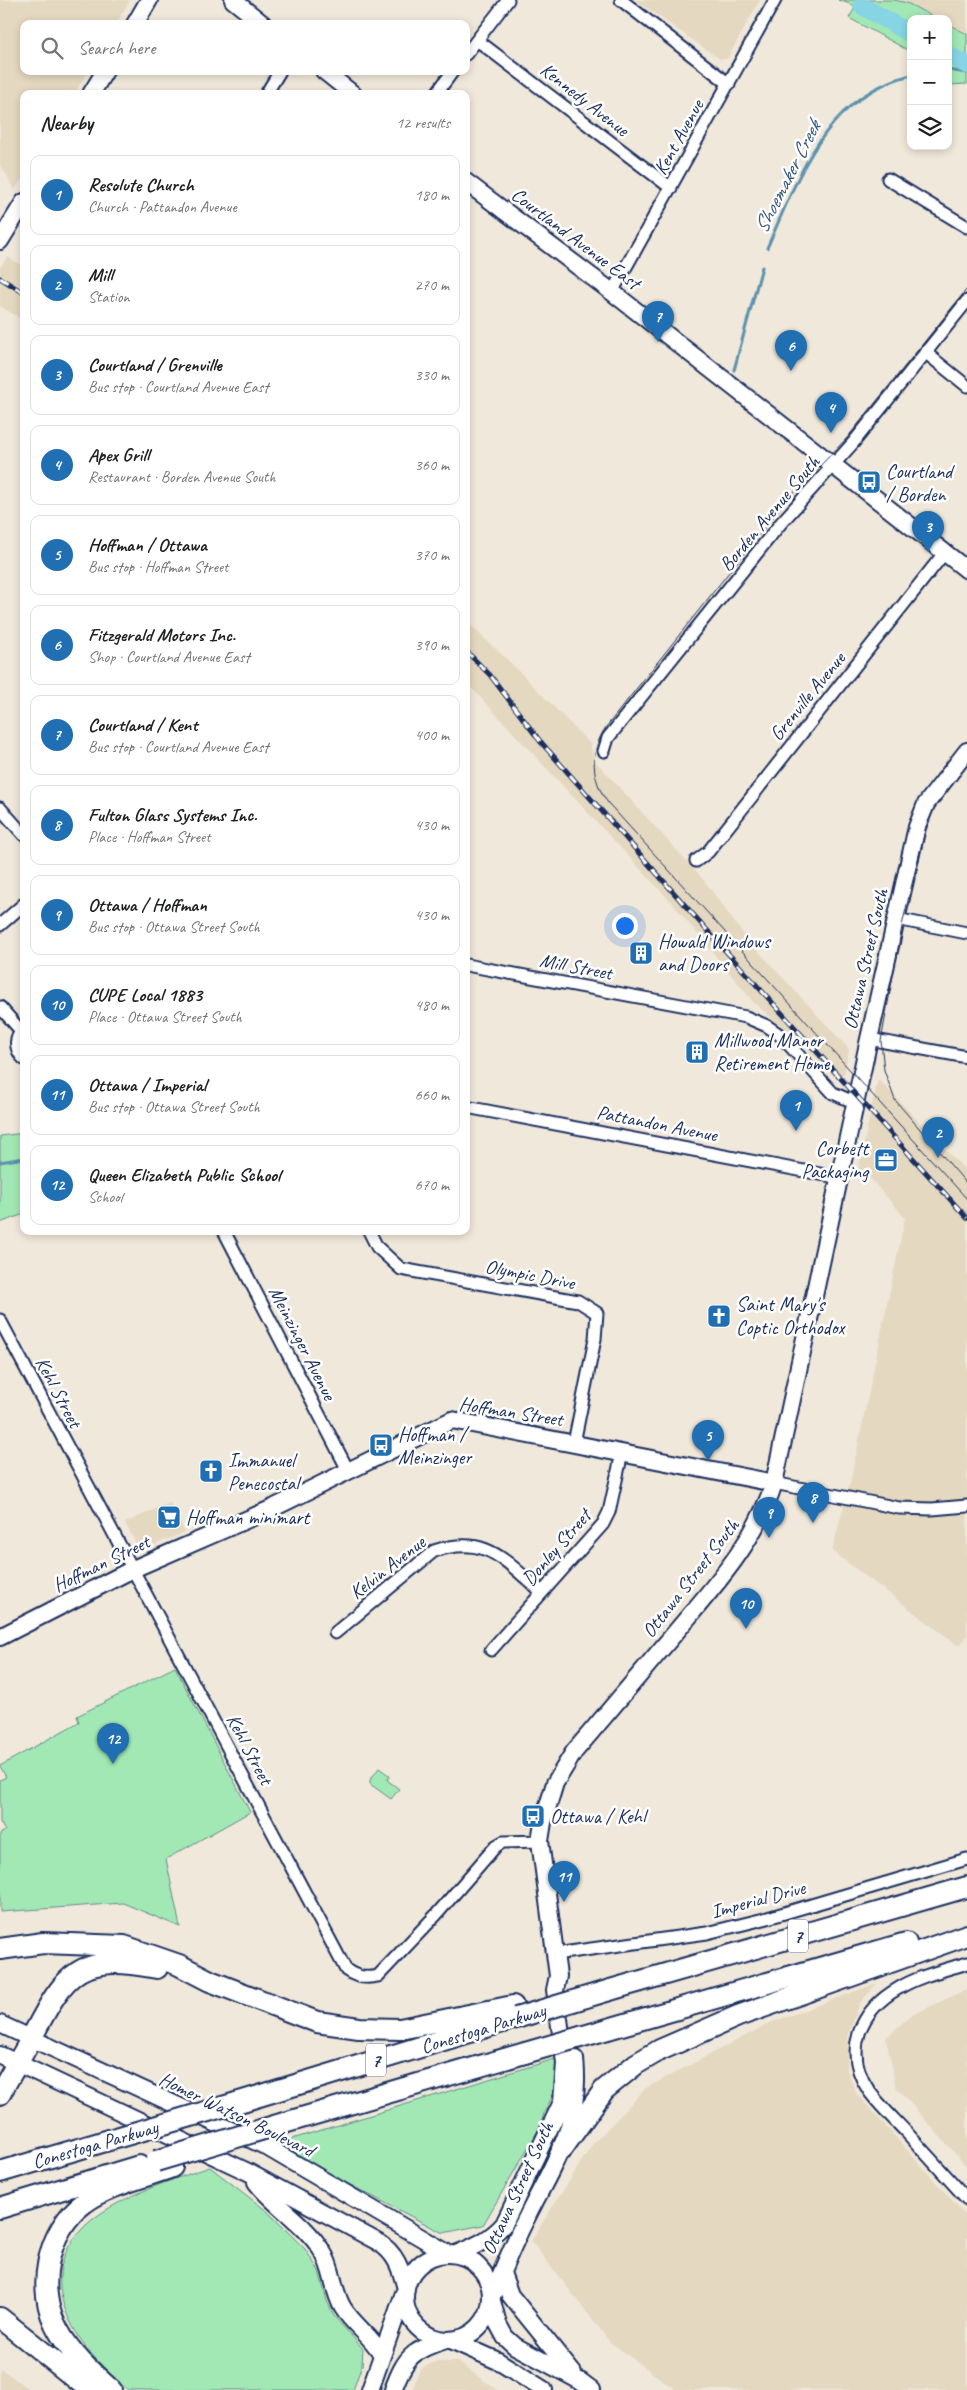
<!DOCTYPE html>
<html lang="en">
<head>
<meta charset="utf-8">
<style>
  :root { --surface:#fff; --page:#f2f2f2; --text:#202124; --muted:#757577; --line:#e0e0e0; --accent:#1f6fb2 }
  body { margin:0; font-family:Caveat,sans-serif; background:var(--page); color:var(--text) }
  .controls { position:absolute; right:15px; top:15px; display:grid; overflow:hidden; border-radius:10px; box-shadow:0 2px 8px #0003 }
  .controls button { width:45px; height:45px; display:grid; place-items:center; padding:0; border:0; border-bottom:1px solid var(--line); background:var(--surface); color:var(--text); font:25px sans-serif }
  .you { position:absolute; left:624px; top:925px; width:18px; height:18px; margin:-12px; border:4px solid #fff; border-radius:50%; background:#1a73e8; box-shadow:0 0 0 8px #1a73e833 }
  .badge { display:grid; place-items:center; width:32px; height:32px; border-radius:50%; background:var(--accent); color:#fff; font-size:16px; font-weight:700 }
  .pin { position:absolute; translate:-50% -41px; filter:drop-shadow(0 1px 2px #0008) }
  .pin::after { content:''; position:absolute; top:26px; width:18px; height:15px; background:inherit; clip-path:polygon(0 0,100% 0,50% 100%) }
  .list { margin:0; padding:0; list-style:none }
  h2 { display:flex; justify-content:space-between; align-items:center; height:65px; margin:0; padding:0 20px; font-size:21px }
  h2 small { font-size:16px; font-weight:400; color:var(--muted) }
  .list li { display:grid; grid-template-columns:32px 1fr auto; gap:15px; align-items:center; box-sizing:border-box; height:80px; margin:0 10px 10px; padding:0 10px; border:1px solid var(--line); border-radius:10px }
  .list b { display:block; font-size:19px; white-space:nowrap }
  .list p { margin:0; font-size:16px; white-space:nowrap; color:var(--muted) }
  .list em { font-size:16px; font-style:normal; color:var(--muted) }
  .icon { flex:none; width:28px; height:28px; fill:none; stroke:currentColor; stroke-width:2; stroke-linecap:round; stroke-linejoin:round }
  .map { position:relative; flex:none; width:967px; height:2390px; overflow:hidden }
  .search { position:absolute; background:var(--surface); box-shadow:0 2px 8px #0003; left:20px; top:20px; width:450px; height:55px; display:flex; align-items:center; gap:12px; box-sizing:border-box; padding:0 18px; border-radius:10px; color:var(--muted); font-size:19px }
  .panel { position:absolute; background:var(--surface); box-shadow:0 2px 8px #0003; left:20px; top:90px; width:450px; height:1145px; border-radius:10px }
  .map>svg:first-child { display:block }
</style>
</head>
<body>
<div class="map">
<svg width="967" height="2390" viewBox="0 0 967 2390">
  <rect width="100%" height="100%" fill="#f0e8da"/>
  <filter id="ink" filterUnits="userSpaceOnUse"><feTurbulence type="fractalNoise" baseFrequency=".02" numOctaves="2"/><feDisplacementMap in="SourceGraphic" scale="10" xChannelSelector="R" yChannelSelector="G"/><feConvolveMatrix kernelMatrix="1 2 1 2 8 2 1 2 1" color-interpolation-filters="sRGB"/></filter>
  <g filter="url(#ink)">
    <path fill="#e5d8c0" d="M 0,0 L 130,0 L 116,24 L 24,24 L 24,71 L 88,71 L 74,94 L 24,94 L 24,176 L 14,191 L 7,175 L 0,166 Z
      M 635,0 L 760,0 L 727,59 L 720,59 Z
      M 894,0 L 967,0 L 967,33 L 948,24 L 948,19 L 938,19 L 907,3 Z
      M 8,257 L 24,267 L 24,321 L 0,306 L 0,267 Z
      M 466,621 L 514,666 L 590,744 L 595,761 L 703,879 L 747,939 L 849,1049 L 844,1074 L 834,1077 L 804,1045 L 755,1004 L 673,904 L 466,682 Z
      M 878,1079 L 967,1172 L 967,1636 L 959,1646 L 832,1551 L 850,1483 L 905,1218 L 869,1177 L 857,1175 Z
      M 170,1502 L 185,1532 L 140,1551 L 125,1523 Z
      M 877,1983 L 860,2003 L 848,2037 L 847,2070 L 856,2093 L 967,2217 L 967,2390 L 676,2390 L 610,2342 L 531,2241 L 592,2145 L 646,2088 L 770,2023 Z
      M 967,1989 L 967,2167 L 896,2087 L 886,2038 L 910,2016 Z
      M 435,2362 L 458,2362 L 497,2390 L 412,2390 L 420,2369 Z
      M 0,2368 L 30,2390 L 0,2390 Z"/>
    <path fill="#a2e8b4" stroke="#5e8c89" d="M 838,0 L 894,0 L 907,3 L 938,19 L 911,19 L 911,52 L 849,18 L 856,6 Z
      M 948,24 L 967,34 L 967,84 L 948,85 Z
      M 24,1133 L 24,1214 L 0,1223 L 0,1136 Z
      M 175,1667 L 250,1812 L 166,1859 L 180,1927 L 123,1903 L 0,1912 L 0,1834 L 5,1831 L 0,1822 L 0,1780 L 6,1777 L 0,1766 L 79,1722 L 77,1716 Z
      M 379,1768 L 390,1776 L 387,1780 L 399,1789 L 391,1799 L 370,1784 L 370,1780 Z
      M 558,2058 L 558,2085 L 544,2113 L 540,2127 L 483,2225 L 443,2233 L 339,2179 L 279,2143 Z
      M 210,2167 L 268,2212 L 305,2249 L 319,2271 L 327,2301 L 334,2316 L 363,2349 L 362,2365 L 353,2390 L 128,2390 C 82,2352 28,2284 83,2228 C 111,2199 171,2180 210,2167 Z"/>
    <g fill="none" stroke-linecap="round" stroke-linejoin="round">
      <path stroke="#5b92ae" stroke-width="3" d="M 948,70 L 967,73
        M 767,248 C 799,176 825,96 911,75
        M 734,370 L 762,267
        M 466,677 L 469,675
        M 0,1162 L 24,1158"/>
      <path stroke="#86d4e4" stroke-width="18" d="M 862,6 L 911,34
        M 948,55 L 967,65"/>
      <g stroke="#1b2f5e" stroke-width="15">
        <path id="street" d="M 621,0 L 729,84
          M 477,40 L 671,188
          M 466,54 L 508,0
          M 266,94 L 280,71
          M 436,94 L 453,71
          M 888,179 L 967,227
          M 612,292 L 775,0
          M 926,353 L 967,386
          M 604,751 L 608,738 L 781,523 L 853,443 L 967,301
          M 0,808 L 24,835
          M 696,861 L 708,852 L 945,552
          M 896,919 L 967,933
          M 0,925 L 24,904
          M 466,965 L 746,1017 L 767,1026 L 780,1035 L 833,1093 L 856,1103
          M 0,1007 L 21,1031
          M 24,1029 C 13,1037 15,1050 24,1059
          M 869,1039 L 967,1057
          M 466,1107 L 841,1178
          M 224,1231 L 349,1472
          M 369,1231 L 377,1247 L 401,1269 L 578,1301 L 597,1313 L 595,1339 L 574,1443
          M 0,1320 L 346,1970 C 356,1977 365,1979 378,1976 L 436,1915 L 496,1846 L 503,1842 L 540,1841
          M 774,1483 L 899,1508 L 932,1509 L 967,1506
          M 335,1633 L 434,1551 C 488,1534 504,1561 542,1592
          M 491,1650 L 603,1524 L 609,1512 L 622,1453
          M 555,1954 L 707,1933 L 764,1919 L 967,1859
          M 967,1963 C 945,1970 919,1976 899,1988 C 860,2010 842,2051 869,2091 C 880,2106 895,2120 908,2134 C 928,2156 947,2177 967,2199"/>
      </g>
      <g stroke="#1b2f5e" stroke-width="20">
        <path id="secondary" d="M 233,0 L 263,24
          M 135,24 L 149,0
          M 324,71 L 353,94
          M 91,94 L 105,71
          M 466,182 L 612,292 L 967,570
          M 0,241 L 24,202
          M 0,1637 L 133,1569 L 271,1509 L 452,1420 L 774,1483
          M 0,2024 L 265,2146 L 449,2254
          M 0,2055 L 248,2172 L 378,2242 C 396,2253 401,2269 406,2289
          M 256,2182 C 275,2207 305,2223 322,2251 C 334,2269 332,2290 343,2308 C 354,2326 372,2336 382,2355
          M 456,2254 C 475,2246 490,2240 504,2224 L 562,2102 L 565,2063 L 555,1990 L 558,1976 L 540,1841 L 543,1822 L 555,1783 L 574,1752 C 608,1712 641,1673 675,1633 C 715,1585 755,1543 774,1483 L 869,1039 L 917,827 L 926,804 L 967,751
          M405 2297a43 43 0 1 1 86 0a43 43 0 1 1-86 0Z
          M 502,2273 L 510,2295 L 573,2373
          M 491,2299 C 502,2271 513,2244 527,2217 C 554,2162 582,2124 575,2059
          M 492,2301 L 498,2324 L 505,2337 L 515,2346 L 580,2381 L 592,2390
          M 451,2340 L 498,2361 L 544,2390
          M 370,2390 L 404,2293
          M 393,2390 C 405,2357 412,2350 446,2340"/>
      </g>
      <g stroke="#1b2f5e" stroke-width="24">
        <path id="highway" d="M 0,1949 L 43,1943 L 124,1946 L 179,1965 L 210,1981 L 317,2022 L 359,2028 L 400,2029 L 513,2006
          M 610,1990 L 967,1887
          M 608,2029 L 906,1943
          M 0,2094 C 10,2075 22,2056 32,2037 C 66,1971 79,1953 157,1968
          M 236,2103 L 516,2018
          M 284,2123 L 525,2053
          M 562,2149 L 604,2090 L 636,2064 L 660,2050 L 738,2016 L 967,1935
          M 0,2172 L 116,2138
          M 0,2208 L 139,2166
          M 0,2318 L 90,2390
          M 111,2390 C 91,2372 71,2354 58,2330 C 35,2290 47,2230 84,2203 C 106,2186 146,2177 172,2167"/>
      </g>
      <use href="#street" stroke="#fff" stroke-width="11"/>
      <use href="#secondary" stroke="#fff" stroke-width="16"/>
      <use href="#highway" stroke="#fff" stroke-width="20"/>
      <path stroke="#1b2f5e" stroke-width="1" d="M 967,289 L 847,438 L 784,503 L 606,727 C 589,752 591,779 608,803 L 967,1199
        M 967,765 L 936,805 L 926,826 L 903,921 L 881,1041 L 884,1070 L 895,1100 L 967,1184"/>
      <g stroke="#1b2f5e" stroke-width="5">
        <path id="rail" d="M 0,278 L 24,293
          M 466,651 L 490,675 L 540,741 L 705,928 L 967,1218"/>
      </g>
      <use href="#rail" stroke="#fff" stroke-width="3" stroke-dasharray="9" stroke-linecap="butt"/>
      <g stroke="#1b2f5e" stroke-width="24" stroke-linecap="butt">
        <path id="highway-bridge" d="M 516,2018 L 610,1990
          M 525,2053 L 608,2029
          M 116,2138 L 236,2103
          M 156,2161 L 284,2123"/>
      </g>
      <use href="#highway-bridge" stroke="#fff" stroke-width="20"/>
    </g>
  </g>
  <defs>
    <g id="bus-square" transform="scale(1.25)"><rect x="-9" y="-9" width="18" height="18" rx="4" fill="#1f6fb2" stroke="#fff"/><path d="M-5-6H5V4H4V6H2V4H-2V6H-4V4H-5ZM-3.5-4V0h7V-4ZM-3.5 1.2v1.5H-2V1.2ZM2 1.2v1.5H3.5V1.2Z" fill="#fff"/></g>
    <g id="building-square" transform="scale(1.25)"><rect x="-9" y="-9" width="18" height="18" rx="4" fill="#1f6fb2" stroke="#fff"/><path d="M-4-6H4V6H1V3H-1V6H-4ZM-2.5-4.3h1.7v1.8h-1.7ZM.8-4.3h1.7v1.8H.8ZM-2.5-1h1.7V.8h-1.7ZM.8-1h1.7V.8H.8Z" fill="#fff"/></g>
    <g id="office-square" transform="scale(1.25)"><rect x="-9" y="-9" width="18" height="18" rx="4" fill="#1f6fb2" stroke="#fff"/><path d="M-6-3h4V-5.5h4V-3h4V5H-6ZM-1-4.5V-3h2v-1.5ZM-6 0V1H6V0Z" fill="#fff"/></g>
    <g id="church-square" transform="scale(1.25)"><rect x="-9" y="-9" width="18" height="18" rx="4" fill="#1f6fb2" stroke="#fff"/><path d="M-1.2-6h2.4v3.5h3.3v2.4h-3.3V6h-2.4V-.1h-3.3v-2.4h3.3Z" fill="#fff"/></g>
    <g id="supermarket-square" transform="scale(1.25)"><rect x="-9" y="-9" width="18" height="18" rx="4" fill="#1f6fb2" stroke="#fff"/><path d="M-6-5.5h2.5l.6 2H6L4.5 2H-2.5L-4.4-4H-6ZM-1.5 3.2a1.3 1.3 0 1 0 .1 0ZM3 3.2a1.3 1.3 0 1 0 .1 0Z" fill="#fff"/></g>
  </defs>
  <g fill-rule="evenodd">
    <use href="#bus-square" x="869" y="482"/>
    <use href="#building-square" x="641" y="953"/>
    <use href="#building-square" x="697" y="1052"/>
    <use href="#office-square" x="886" y="1160"/>
    <use href="#church-square" x="719" y="1316"/>
    <use href="#bus-square" x="381" y="1445"/>
    <use href="#church-square" x="211" y="1471"/>
    <use href="#supermarket-square" x="169" y="1517"/>
    <use href="#bus-square" x="533" y="1816"/>
  </g>
  <g text-anchor="middle" stroke-width="5" stroke-linejoin="round" paint-order="stroke">
    <g fill="#fff" stroke="#5f6d8e" stroke-width="1">
      <rect x="788" y="1919.5" width="20" height="33" rx="4"/>
      <rect x="366" y="2043.5" width="20" height="33" rx="4"/>
    </g>
    <g font-size="19" font-weight="bold" fill="#1b2f5e">
      <text x="798" y="1943">7</text>
      <text x="376" y="2067">7</text>
    </g>
    <g font-size="20" fill="#1b2f5e" stroke="#fff">
      <text transform="translate(585 99) rotate(38)" y="7">Kennedy Avenue</text>
      <text transform="translate(678 137) rotate(-61)" y="7">Kent Avenue</text>
      <text transform="translate(576 238) rotate(37)" y="7">Courtland Avenue East</text>
      <text transform="translate(769 513) rotate(-50)" y="7">Borden Avenue South</text>
      <text transform="translate(807 696) rotate(-51)" y="7">Grenville Avenue</text>
      <text transform="translate(865 959) rotate(-77)" y="7">Ottawa Street South</text>
      <text transform="translate(576 966) rotate(11)" y="7">Mill Street</text>
      <text transform="translate(657 1123) rotate(11)" y="7">Pattandon Avenue</text>
      <text transform="translate(530 1274) rotate(11)" y="7">Olympic Drive</text>
      <text transform="translate(303 1343) rotate(63)" y="7">Meinzinger Avenue</text>
      <text transform="translate(59 1392) rotate(62)" y="7">Kehl Street</text>
      <text transform="translate(511 1411) rotate(9)" y="7">Hoffman Street</text>
      <text transform="translate(556 1547) rotate(-49)" y="7">Donley Street</text>
      <text transform="translate(101 1563) rotate(-26)" y="7">Hoffman Street</text>
      <text transform="translate(387 1567) rotate(-38)" y="7">Kelvin Avenue</text>
      <text transform="translate(690 1578) rotate(-52)" y="7">Ottawa Street South</text>
      <text transform="translate(250 1749) rotate(62)" y="7">Kehl Street</text>
      <text transform="translate(758 1899) rotate(-15)" y="7">Imperial Drive</text>
      <text transform="translate(483 2028) rotate(-17)" y="7">Conestoga Parkway</text>
      <text transform="translate(237 2114) rotate(26)" y="7">Homer Watson Boulevard</text>
      <text transform="translate(95 2144) rotate(-16)" y="7">Conestoga Parkway</text>
      <text transform="translate(517 2188) rotate(-65)" y="7">Ottawa Street South</text>
    </g>
    <g font-size="20" fill="#1b2f5e" stroke="#fff" text-anchor="start">
      <text x="886" y="478">Courtland<tspan x="886" dy="23">/ Borden</tspan></text>
      <text x="658" y="948">Howald Windows<tspan x="658" dy="23">and Doors</tspan></text>
      <text x="714" y="1047">Millwood Manor<tspan x="714" dy="23">Retirement Home</tspan></text>
      <text x="868" y="1155" text-anchor="end">Corbett<tspan x="868" dy="23">Packaging</tspan></text>
      <text x="736" y="1311">Saint Mary's<tspan x="736" dy="23">Coptic Orthodox</tspan></text>
      <text x="398" y="1441">Hoffman /<tspan x="398" dy="23">Meinzinger</tspan></text>
      <text x="228" y="1467">Immanuel<tspan x="228" dy="23">Penecostal</tspan></text>
      <text x="186" y="1524">Hoffman minimart</text>
      <text x="550" y="1823">Ottawa / Kehl</text>
    </g>
    <g font-size="21" font-style="italic" fill="#365880" stroke="#fff">
      <text transform="translate(787 177) rotate(-63)" y="7">Shoemaker Creek</text>
    </g>
  </g>
</svg>
<div class="controls">
<button>+</button>
<button>−</button>
<button><svg class="icon" aria-label="layers" viewBox="0 0 24 24"><path d="M12 4l9 5-9 5-9-5zM3 14l9 5 9-5"/></svg></button>
</div>
<div class="you"></div>
<div class="pin badge" style="left:796px;top:1131px">1</div>
<div class="pin badge" style="left:938px;top:1158px">2</div>
<div class="pin badge" style="left:928px;top:552px">3</div>
<div class="pin badge" style="left:831px;top:433px">4</div>
<div class="pin badge" style="left:708px;top:1461px">5</div>
<div class="pin badge" style="left:791px;top:371px">6</div>
<div class="pin badge" style="left:658px;top:342px">7</div>
<div class="pin badge" style="left:813px;top:1523px">8</div>
<div class="pin badge" style="left:769px;top:1538px">9</div>
<div class="pin badge" style="left:746px;top:1629px">10</div>
<div class="pin badge" style="left:564px;top:1902px">11</div>
<div class="pin badge" style="left:113px;top:1764px">12</div>
<div class="search"><svg class="icon" aria-label="search" viewBox="0 0 24 24"><circle cx="10" cy="10" r="6"/><path d="M15 15l6 6"/></svg>Search here</div>
<section class="panel">
<h2>Nearby<small>12 results</small></h2>
<ul class="list">
<li><span class="badge">1</span><div><b>Resolute Church</b><p>Church · Pattandon Avenue</p></div><em>180 m</em></li>
<li><span class="badge">2</span><div><b>Mill</b><p>Station</p></div><em>270 m</em></li>
<li><span class="badge">3</span><div><b>Courtland / Grenville</b><p>Bus stop · Courtland Avenue East</p></div><em>330 m</em></li>
<li><span class="badge">4</span><div><b>Apex Grill</b><p>Restaurant · Borden Avenue South</p></div><em>360 m</em></li>
<li><span class="badge">5</span><div><b>Hoffman / Ottawa</b><p>Bus stop · Hoffman Street</p></div><em>370 m</em></li>
<li><span class="badge">6</span><div><b>Fitzgerald Motors Inc.</b><p>Shop · Courtland Avenue East</p></div><em>390 m</em></li>
<li><span class="badge">7</span><div><b>Courtland / Kent</b><p>Bus stop · Courtland Avenue East</p></div><em>400 m</em></li>
<li><span class="badge">8</span><div><b>Fulton Glass Systems Inc.</b><p>Place · Hoffman Street</p></div><em>430 m</em></li>
<li><span class="badge">9</span><div><b>Ottawa / Hoffman</b><p>Bus stop · Ottawa Street South</p></div><em>430 m</em></li>
<li><span class="badge">10</span><div><b>CUPE Local 1883</b><p>Place · Ottawa Street South</p></div><em>480 m</em></li>
<li><span class="badge">11</span><div><b>Ottawa / Imperial</b><p>Bus stop · Ottawa Street South</p></div><em>660 m</em></li>
<li><span class="badge">12</span><div><b>Queen Elizabeth Public School</b><p>School</p></div><em>670 m</em></li>
</ul>
</section>
</div>
</body>
</html>
